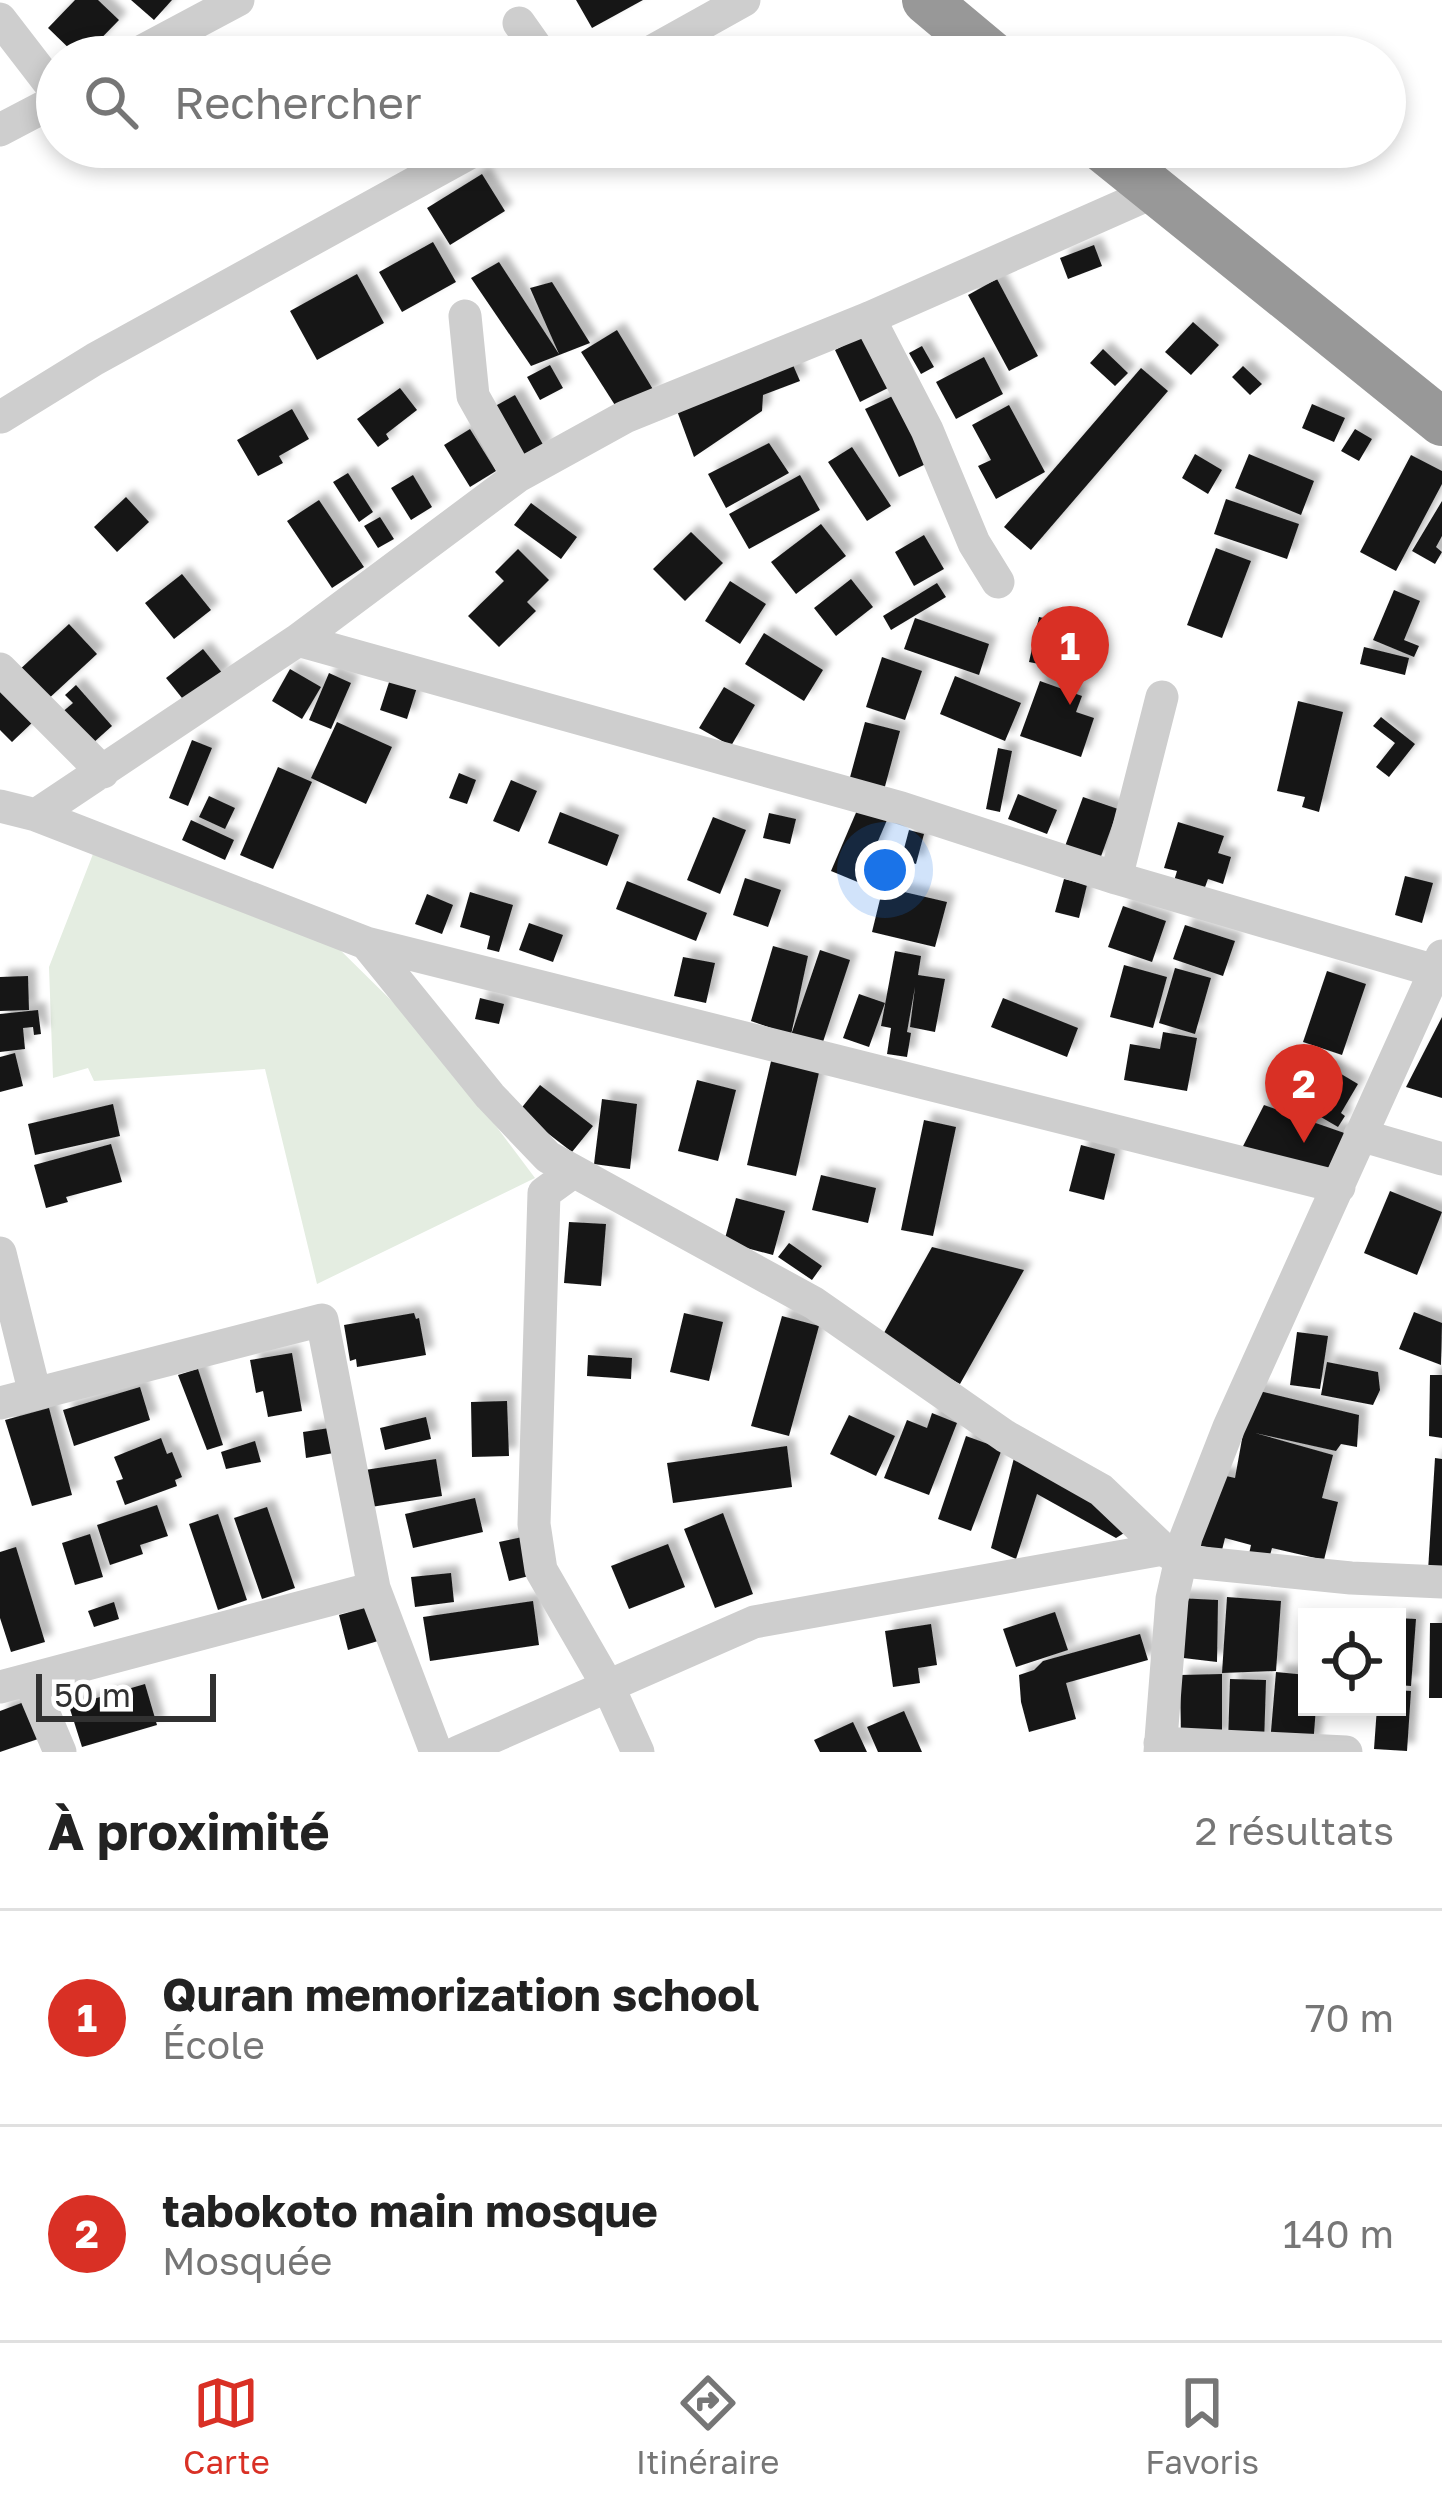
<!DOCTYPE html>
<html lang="fr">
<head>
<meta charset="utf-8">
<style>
  :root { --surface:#fff; --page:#f2f2f2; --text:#222; --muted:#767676; --line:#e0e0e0; --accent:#d93025 }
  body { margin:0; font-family:"Golos Text",sans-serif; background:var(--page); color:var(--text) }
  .controls { position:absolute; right:36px; bottom:36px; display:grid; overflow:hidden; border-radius:0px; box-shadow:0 6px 18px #0003 }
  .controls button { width:108px; height:108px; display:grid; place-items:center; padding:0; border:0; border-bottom:3px solid var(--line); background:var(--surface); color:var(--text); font:60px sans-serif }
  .scale { position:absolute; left:36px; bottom:30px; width:180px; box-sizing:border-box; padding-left:12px; border:6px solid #313131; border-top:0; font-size:33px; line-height:42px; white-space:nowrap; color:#313131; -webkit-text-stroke:9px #fff; paint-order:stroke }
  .you { position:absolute; left:885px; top:870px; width:42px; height:42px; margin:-30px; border:9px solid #fff; border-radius:50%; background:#1a73e8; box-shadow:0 0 0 18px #1a73e833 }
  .badge { display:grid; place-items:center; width:78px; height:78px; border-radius:50%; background:var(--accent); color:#fff; font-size:39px; font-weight:700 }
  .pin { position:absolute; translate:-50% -99px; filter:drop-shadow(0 3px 6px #0008) }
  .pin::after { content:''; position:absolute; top:63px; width:42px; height:36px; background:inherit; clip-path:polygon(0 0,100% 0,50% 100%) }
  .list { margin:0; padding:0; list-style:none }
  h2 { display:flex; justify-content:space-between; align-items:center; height:156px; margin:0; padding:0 48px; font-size:51px }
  h2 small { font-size:39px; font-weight:400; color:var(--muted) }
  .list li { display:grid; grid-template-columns:78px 1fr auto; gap:36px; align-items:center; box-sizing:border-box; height:216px; padding:0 48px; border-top:3px solid var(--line) }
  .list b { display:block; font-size:45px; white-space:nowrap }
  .list p { margin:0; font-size:39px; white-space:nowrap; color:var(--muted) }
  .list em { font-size:39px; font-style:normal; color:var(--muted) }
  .icon { flex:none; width:66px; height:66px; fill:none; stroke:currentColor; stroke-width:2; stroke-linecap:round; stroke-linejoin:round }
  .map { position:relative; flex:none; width:1442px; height:1752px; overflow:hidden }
  .search { position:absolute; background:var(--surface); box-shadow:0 6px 18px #0003; left:36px; right:36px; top:36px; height:132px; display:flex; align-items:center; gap:30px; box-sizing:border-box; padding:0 42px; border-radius:66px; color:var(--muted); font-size:45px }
  .sheet { height:588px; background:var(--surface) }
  nav { display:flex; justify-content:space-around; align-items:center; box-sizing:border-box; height:168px; border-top:3px solid var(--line); background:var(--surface); font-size:33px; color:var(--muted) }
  nav a { display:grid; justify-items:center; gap:6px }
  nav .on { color:var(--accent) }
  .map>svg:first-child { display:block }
</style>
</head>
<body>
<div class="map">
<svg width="1442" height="1752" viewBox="0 0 1442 1752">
  <defs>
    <filter id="shadow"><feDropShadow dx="8" dy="-8" stdDeviation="3" flood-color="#0004"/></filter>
  </defs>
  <rect width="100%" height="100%" fill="#fff"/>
  <path fill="#e4ede1" d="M 93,854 L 329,939 L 404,1013 L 472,1094 L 535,1178 L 317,1284 L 265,1069 L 94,1081 L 88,1068 L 53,1078 L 49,967 Z"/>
  <path fill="#181818" filter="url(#shadow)" d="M 75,0 L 98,0 L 119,20 L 83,57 L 78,57 L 48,28 Z
    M 131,0 L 172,0 L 154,20 Z
    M 576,0 L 643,0 L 592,28 Z
    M 482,174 L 505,211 L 450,245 L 427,208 Z
    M 433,242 L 456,282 L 402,312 L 379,272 Z
    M 1094,245 L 1102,266 L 1068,279 L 1060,258 Z
    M 499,262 L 559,354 L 530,288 L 552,282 L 590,343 L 531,366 L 471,278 Z
    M 357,274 L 384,323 L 317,360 L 290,311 Z
    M 997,279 L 1038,356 L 1009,371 L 968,295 Z
    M 1193,322 L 1219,345 L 1191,375 L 1165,352 Z
    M 617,330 L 654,391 L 620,413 L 581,352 Z
    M 864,335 L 890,387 L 860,402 L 835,350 Z
    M 922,346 L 934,367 L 921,374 L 909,353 Z
    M 1103,349 L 1128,373 L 1115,386 L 1090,363 Z
    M 984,357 L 1003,394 L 956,419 L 936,382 Z
    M 550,365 L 563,388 L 540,400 L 527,377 Z
    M 793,365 L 800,381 L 763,395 L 762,411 L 694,457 L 676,408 Z
    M 1243,366 L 1262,384 L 1250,395 L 1232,377 Z
    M 1141,368 L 1168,391 L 1031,550 L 1004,527 Z
    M 400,388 L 417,410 L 386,434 L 389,439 L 378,447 L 357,419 Z
    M 897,394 L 930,462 L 899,477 L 865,409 Z
    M 515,395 L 545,448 L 519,463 L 488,410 Z
    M 1312,404 L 1345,418 L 1334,442 L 1302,428 Z
    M 1009,405 L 1045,472 L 996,499 L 978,466 L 991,460 L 972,425 Z
    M 292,409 L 309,439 L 279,456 L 283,463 L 258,476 L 237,440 Z
    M 470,429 L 496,471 L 470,487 L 444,445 Z
    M 1355,429 L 1372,439 L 1359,461 L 1341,451 Z
    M 769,443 L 789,473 L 726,508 L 708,474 Z
    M 852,447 L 891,506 L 867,521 L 828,462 Z
    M 1195,454 L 1222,470 L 1208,494 L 1182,478 Z
    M 1249,454 L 1314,481 L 1301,515 L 1235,488 Z
    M 1411,455 L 1442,471 L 1442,484 L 1396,571 L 1360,552 Z
    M 348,473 L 373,512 L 359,522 L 333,482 Z
    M 413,475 L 432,507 L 411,520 L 391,488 Z
    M 800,475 L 820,510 L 749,549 L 729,514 Z
    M 126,497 L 149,522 L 117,552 L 94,527 Z
    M 1226,499 L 1299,524 L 1287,559 L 1214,534 Z
    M 319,500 L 364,567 L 332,588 L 287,521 Z
    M 1442,501 L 1442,536 L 1436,547 L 1442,552 L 1435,564 L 1412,551 Z
    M 531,503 L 577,537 L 561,559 L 514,525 Z
    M 380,517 L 394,539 L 378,548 L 364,526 Z
    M 821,524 L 846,556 L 796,594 L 771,562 Z
    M 691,532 L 723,563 L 685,601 L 653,569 Z
    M 924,535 L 944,569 L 914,586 L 895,552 Z
    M 1216,548 L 1251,561 L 1222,638 L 1187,625 Z
    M 518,549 L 549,580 L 527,602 L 536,611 L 499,647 L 468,616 L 504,581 L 495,572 Z
    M 182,574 L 211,610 L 174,639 L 145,603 Z
    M 851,579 L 873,607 L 836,636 L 814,608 Z
    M 730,581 L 766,604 L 740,644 L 705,621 Z
    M 937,583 L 946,597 L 891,630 L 883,616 Z
    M 1394,590 L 1420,601 L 1404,640 L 1419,646 L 1414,657 L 1373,640 Z
    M 1039,617 L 1070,624 L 1059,668 L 1029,662 Z
    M 915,618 L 989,644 L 979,675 L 904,649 Z
    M 69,624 L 97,654 L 45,702 L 17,672 Z
    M 764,633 L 823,670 L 804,701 L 745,664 Z
    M 1364,647 L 1409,658 L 1405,675 L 1360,664 Z
    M 203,649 L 223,674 L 186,703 L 166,678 Z
    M 882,657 L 922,671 L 905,720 L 866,707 Z
    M 290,669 L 321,687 L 302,719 L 272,701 Z
    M 329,673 L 351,683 L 331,729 L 309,720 Z
    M 392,673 L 419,681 L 407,719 L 380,710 Z
    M 955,676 L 1021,703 L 1005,741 L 940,714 Z
    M 1040,681 L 1082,696 L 1076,712 L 1094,718 L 1081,757 L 1020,736 Z
    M 0,685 L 35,720 L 12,742 L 0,730 Z
    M 76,685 L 112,726 L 83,752 L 54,719 L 73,703 L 65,695 Z
    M 724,687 L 755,705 L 731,746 L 699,728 Z
    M 1298,701 L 1343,712 L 1319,812 L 1302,807 L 1305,797 L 1277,791 Z
    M 1381,717 L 1415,744 L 1389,777 L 1376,767 L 1395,743 L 1373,726 Z
    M 337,722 L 392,747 L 366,804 L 311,778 Z
    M 865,722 L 900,731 L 884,790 L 849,781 Z
    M 192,740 L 212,748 L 188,806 L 169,798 Z
    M 998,748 L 1012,751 L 1000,812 L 986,809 Z
    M 278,767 L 312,782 L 273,869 L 240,855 Z
    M 459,773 L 476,780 L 467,804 L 449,798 Z
    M 511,780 L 537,791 L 519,832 L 493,821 Z
    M 1018,794 L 1057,810 L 1047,834 L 1008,819 Z
    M 209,796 L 235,808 L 225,829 L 199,817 Z
    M 1083,797 L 1118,809 L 1099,862 L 1064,849 Z
    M 858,808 L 887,820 L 860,883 L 831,871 Z
    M 560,812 L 619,835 L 607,866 L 548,843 Z
    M 769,813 L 796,819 L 790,844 L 763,838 Z
    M 713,817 L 746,830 L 720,894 L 687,880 Z
    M 191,820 L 234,840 L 225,860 L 182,840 Z
    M 1178,822 L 1224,836 L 1218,853 L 1231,857 L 1223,884 L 1208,879 L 1204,890 L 1174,881 L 1177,871 L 1164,868 Z
    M 909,830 L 924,834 L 916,864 L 901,860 Z
    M 1405,876 L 1433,883 L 1422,923 L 1395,915 Z
    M 745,878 L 781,890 L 768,927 L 733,915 Z
    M 1064,879 L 1087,885 L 1079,918 L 1055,912 Z
    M 627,881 L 707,913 L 696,941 L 616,909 Z
    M 883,887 L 947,902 L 935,947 L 872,932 Z
    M 470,892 L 513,905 L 499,952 L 487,949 L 490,936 L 460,927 Z
    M 427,894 L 453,905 L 442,934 L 415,924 Z
    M 1123,906 L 1166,921 L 1152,962 L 1108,947 Z
    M 529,923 L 563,935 L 553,962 L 519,950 Z
    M 1185,925 L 1235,941 L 1223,976 L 1173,959 Z
    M 773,946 L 808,956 L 791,1035 L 751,1021 Z
    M 820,950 L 850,960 L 822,1045 L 791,1035 Z
    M 895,951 L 921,956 L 918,975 L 945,979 L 935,1032 L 910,1027 L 915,987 L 907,1032 L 911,1033 L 907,1057 L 887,1054 L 891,1028 L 881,1026 Z
    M 683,957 L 715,963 L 706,1003 L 674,996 Z
    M 1124,965 L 1167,977 L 1153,1028 L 1110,1017 Z
    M 1175,968 L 1211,978 L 1195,1034 L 1159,1023 Z
    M 1327,971 L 1366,984 L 1342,1055 L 1303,1042 Z
    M 28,976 L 29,1010 L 0,1011 L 0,977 Z
    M 859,994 L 885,1003 L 869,1047 L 843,1038 Z
    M 480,998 L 504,1004 L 499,1024 L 475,1019 Z
    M 1003,998 L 1078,1028 L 1067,1057 L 991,1027 Z
    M 38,1010 L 41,1034 L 34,1035 L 33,1027 L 23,1028 L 25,1049 L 0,1052 L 0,1014 Z
    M 1442,1017 L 1442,1098 L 1406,1087 Z
    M 1163,1032 L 1197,1038 L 1187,1091 L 1124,1080 L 1130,1044 L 1160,1049 Z
    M 15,1053 L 23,1086 L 0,1092 L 0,1057 Z
    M 772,1057 L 820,1068 L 796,1176 L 747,1165 Z
    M 1326,1065 L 1358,1084 L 1341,1113 L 1345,1116 L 1338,1127 L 1302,1106 Z
    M 697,1080 L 736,1090 L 718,1161 L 678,1151 Z
    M 540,1085 L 593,1126 L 572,1152 L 519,1111 Z
    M 602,1099 L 637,1104 L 630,1169 L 594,1164 Z
    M 113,1104 L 120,1136 L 35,1155 L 28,1124 Z
    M 1264,1105 L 1353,1136 L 1333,1180 L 1238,1156 Z
    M 924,1120 L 956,1127 L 933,1236 L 901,1230 Z
    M 111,1144 L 122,1182 L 66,1197 L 68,1202 L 46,1208 L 34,1165 Z
    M 1081,1145 L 1115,1154 L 1104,1200 L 1069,1191 Z
    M 821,1175 L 876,1188 L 868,1223 L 812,1210 Z
    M 1390,1191 L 1442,1212 L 1417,1275 L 1364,1253 Z
    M 736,1198 L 785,1211 L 773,1255 L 724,1242 Z
    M 569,1222 L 606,1224 L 601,1286 L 564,1283 Z
    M 789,1243 L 822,1266 L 812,1280 L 778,1257 Z
    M 932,1247 L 1024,1270 L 960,1384 L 880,1340 Z
    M 1414,1312 L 1442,1323 L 1441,1365 L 1399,1349 Z
    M 414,1313 L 416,1319 L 419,1318 L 426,1355 L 357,1367 L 356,1359 L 350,1361 L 344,1325 Z
    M 684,1313 L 723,1322 L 709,1381 L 670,1372 Z
    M 782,1316 L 819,1326 L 789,1436 L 751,1426 Z
    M 1297,1332 L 1328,1336 L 1320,1389 L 1290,1385 Z
    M 292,1353 L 302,1411 L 268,1417 L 263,1391 L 256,1393 L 250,1360 Z
    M 588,1355 L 632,1358 L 631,1379 L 587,1376 Z
    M 1327,1362 L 1378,1372 L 1380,1390 L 1373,1405 L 1321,1395 Z
    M 198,1369 L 223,1445 L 207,1450 L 178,1375 Z
    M 1430,1375 L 1442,1375 L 1442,1438 L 1429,1436 Z
    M 140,1387 L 150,1420 L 74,1446 L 63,1410 Z
    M 1251,1389 L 1359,1415 L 1357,1447 L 1341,1444 L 1336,1451 L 1255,1433 L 1333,1455 L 1322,1498 L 1338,1502 L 1324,1560 L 1272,1548 L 1269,1559 L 1249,1554 L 1251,1545 L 1225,1538 L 1222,1550 L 1196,1545 L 1213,1473 L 1235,1478 Z
    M 507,1401 L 509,1456 L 472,1457 L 471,1402 Z
    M 49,1408 L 72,1495 L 32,1506 L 5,1420 Z
    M 932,1413 L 957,1423 L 929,1495 L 884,1478 L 907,1420 L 927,1428 Z
    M 849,1415 L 895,1436 L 876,1476 L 830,1454 Z
    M 426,1417 L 431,1439 L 385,1450 L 380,1428 Z
    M 336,1427 L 339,1452 L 306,1458 L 303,1432 Z
    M 966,1436 L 1002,1449 L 971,1531 L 938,1519 Z
    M 161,1438 L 167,1454 L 172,1452 L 182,1477 L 175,1480 L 177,1486 L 125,1505 L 116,1481 L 123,1479 L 114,1457 Z
    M 255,1441 L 261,1462 L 226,1469 L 221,1452 Z
    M 787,1446 L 792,1487 L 673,1503 L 667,1463 Z
    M 1015,1454 L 1134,1527 L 1116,1538 L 1037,1494 L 1016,1559 L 991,1548 Z
    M 1435,1458 L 1442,1459 L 1442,1572 L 1428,1571 Z
    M 436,1459 L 442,1496 L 371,1507 L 365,1470 Z
    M 475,1498 L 483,1532 L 413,1548 L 405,1514 Z
    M 157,1505 L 168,1536 L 140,1545 L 143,1554 L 110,1565 L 97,1525 Z
    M 267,1507 L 295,1588 L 262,1599 L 234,1518 Z
    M 723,1513 L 753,1594 L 715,1608 L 684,1529 Z
    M 218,1514 L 247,1600 L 218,1610 L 189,1524 Z
    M 90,1534 L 103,1577 L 75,1585 L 62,1543 Z
    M 527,1536 L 537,1574 L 509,1581 L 499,1542 Z
    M 668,1544 L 685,1587 L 629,1609 L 611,1566 Z
    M 16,1547 L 45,1642 L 11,1652 L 0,1618 L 0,1552 Z
    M 451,1573 L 454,1602 L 415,1607 L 411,1577 Z
    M 1227,1597 L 1281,1601 L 1276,1671 L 1222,1673 Z
    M 1177,1598 L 1218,1600 L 1217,1662 L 1175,1657 Z
    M 533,1601 L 539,1645 L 430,1661 L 423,1617 Z
    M 114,1602 L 119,1619 L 94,1627 L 88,1611 Z
    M 369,1607 L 378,1641 L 348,1650 L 339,1615 Z
    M 1055,1612 L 1068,1650 L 1016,1667 L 1003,1629 Z
    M 1397,1618 L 1416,1619 L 1411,1686 L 1397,1685 Z
    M 1430,1623 L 1442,1623 L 1442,1698 L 1429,1698 Z
    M 931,1624 L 937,1665 L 918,1668 L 920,1683 L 893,1687 L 885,1631 Z
    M 1140,1634 L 1148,1660 L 1066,1683 L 1076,1719 L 1029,1732 L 1021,1702 L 1019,1675 L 1034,1670 L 1043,1661 Z
    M 1276,1672 L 1307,1675 L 1307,1707 L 1316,1707 L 1313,1746 L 1270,1743 Z
    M 1222,1674 L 1222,1739 L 1181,1739 L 1180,1675 Z
    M 1230,1679 L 1266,1680 L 1264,1744 L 1228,1743 Z
    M 145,1684 L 157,1725 L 82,1747 L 69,1706 Z
    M 1397,1690 L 1411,1691 L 1407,1751 L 1374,1749 L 1377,1707 L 1397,1707 Z
    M 24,1702 L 38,1739 L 0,1752 L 0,1711 Z
    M 904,1711 L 922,1752 L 878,1752 L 867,1727 Z
    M 853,1722 L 867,1752 L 820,1752 L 814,1740 Z"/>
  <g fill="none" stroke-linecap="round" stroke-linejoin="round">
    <path stroke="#cecece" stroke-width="33" d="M 0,19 L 57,93
      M 519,23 L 543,57
      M 131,57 L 238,0
      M 642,57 L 744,0
      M 0,130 L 57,100
      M 465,316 L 473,396 L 518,476
      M 869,318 L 927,430 L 974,543 L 998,582
      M 1,417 L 95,359 L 480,147
      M 298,640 L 901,808 L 1116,878 L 1442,973
      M 0,669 L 103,772
      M 0,806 L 36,815 L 366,943 L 1339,1187
      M 36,815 L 298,640 L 518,476 L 625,417 L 869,318 L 1154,192
      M 1116,878 L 1162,697
      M 366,943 L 490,1096 L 548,1157 L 814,1303 L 1005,1436 L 1101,1490 L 1163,1549
      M 1360,1135 L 1442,1159
      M 573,1172 L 544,1193 L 534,1524 L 541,1570 L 609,1688 L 638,1752
      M 0,1253 L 35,1394
      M 0,1403 L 322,1320 L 374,1588 L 436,1752
      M 30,1681 L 60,1752
      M 0,1687 L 374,1588
      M 1160,1743 L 1346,1752
      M 458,1752 L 754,1622 L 1163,1549 L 1183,1561 L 1351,1578 L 1442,1582
      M 1160,1752 L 1172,1599 L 1186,1537 L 1229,1427 L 1442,956"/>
    <path stroke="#989898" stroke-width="48" d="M 926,0 L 994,57
      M 1101,147 L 1442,422"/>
  </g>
</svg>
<div class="controls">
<button><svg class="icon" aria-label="locate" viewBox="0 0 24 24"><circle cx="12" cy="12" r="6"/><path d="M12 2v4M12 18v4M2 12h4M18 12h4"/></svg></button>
</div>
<div class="scale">50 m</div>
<div class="you"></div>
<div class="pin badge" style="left:1070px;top:705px">1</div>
<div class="pin badge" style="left:1304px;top:1143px">2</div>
<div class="search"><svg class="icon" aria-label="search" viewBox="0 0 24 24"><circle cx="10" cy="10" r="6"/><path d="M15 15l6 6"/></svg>Rechercher</div>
</div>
<section class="sheet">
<h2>À proximité<small>2 résultats</small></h2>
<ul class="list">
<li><span class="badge">1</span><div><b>Quran memorization school</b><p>École</p></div><em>70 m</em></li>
<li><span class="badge">2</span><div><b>tabokoto main mosque</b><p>Mosquée</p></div><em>140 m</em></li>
</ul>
</section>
<nav>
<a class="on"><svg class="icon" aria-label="map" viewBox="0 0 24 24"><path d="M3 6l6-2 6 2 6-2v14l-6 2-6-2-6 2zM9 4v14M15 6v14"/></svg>Carte</a>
<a><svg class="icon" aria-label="directions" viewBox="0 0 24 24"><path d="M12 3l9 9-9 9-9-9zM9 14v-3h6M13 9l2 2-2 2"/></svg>Itinéraire</a>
<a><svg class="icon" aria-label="saved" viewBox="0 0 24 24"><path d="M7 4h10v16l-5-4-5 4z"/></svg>Favoris</a>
</nav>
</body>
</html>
